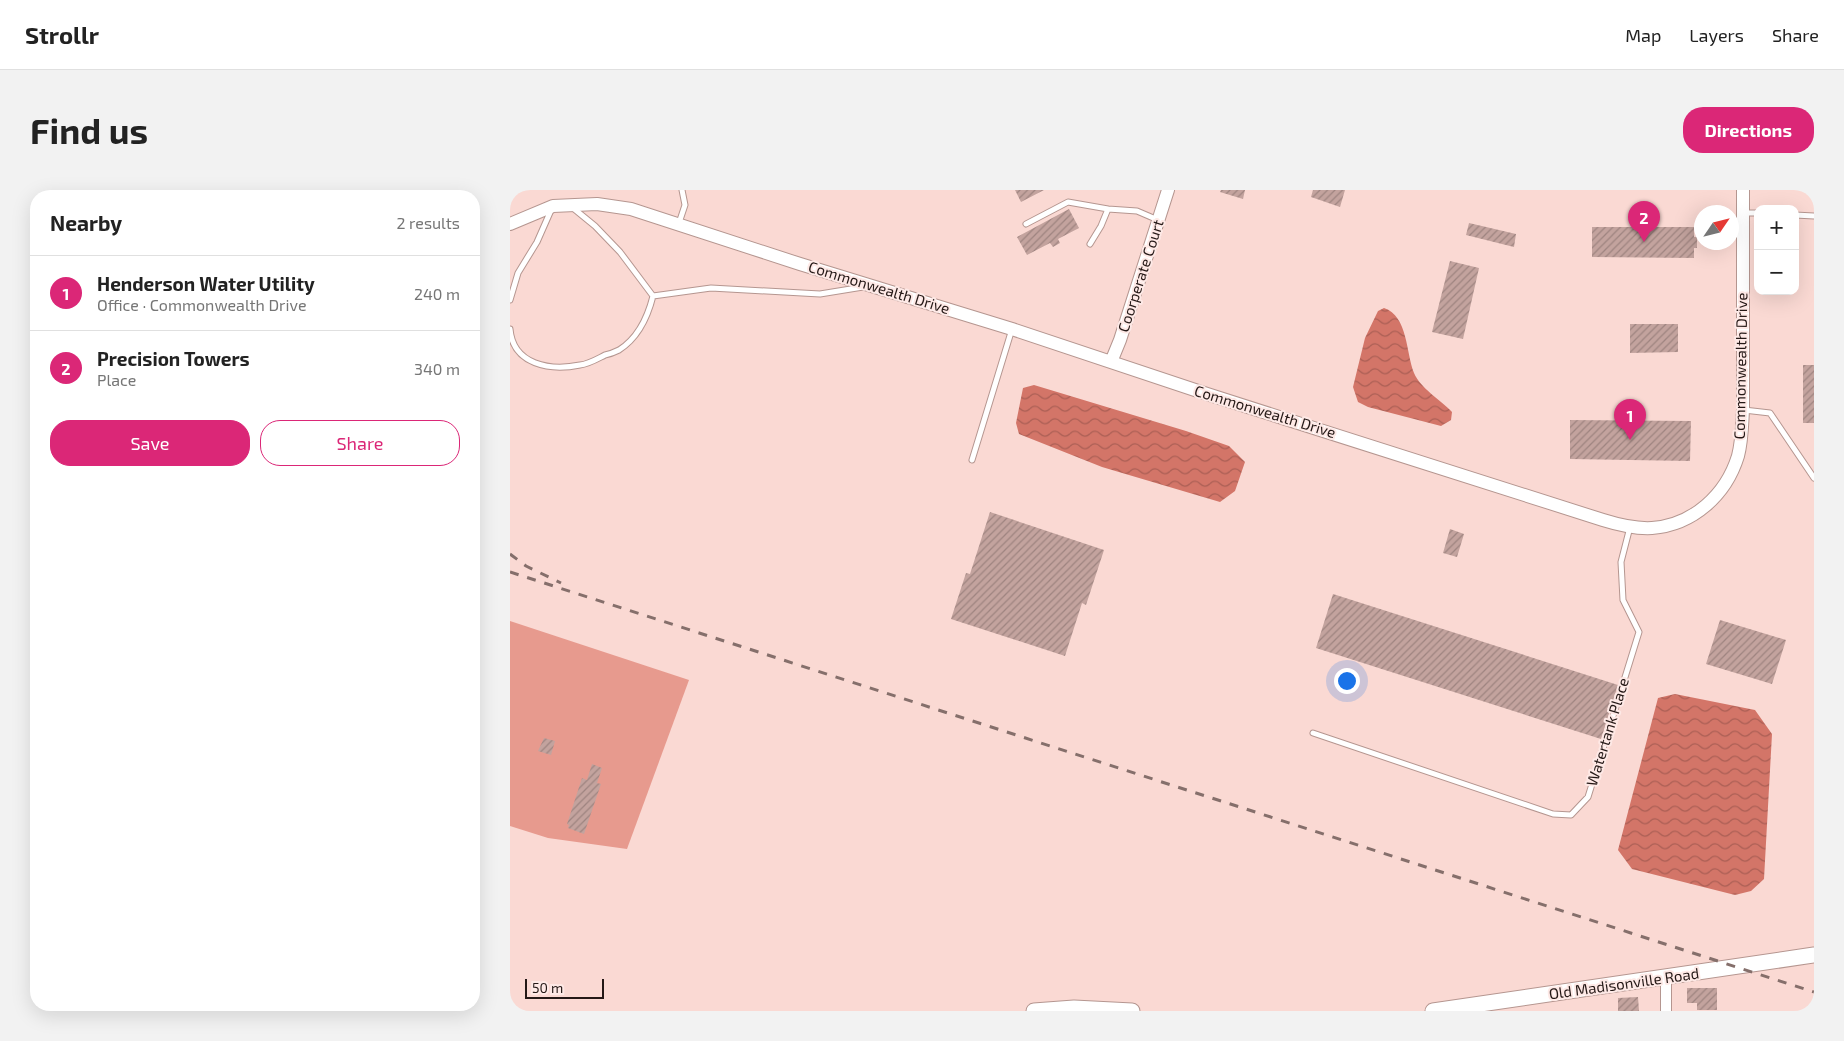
<!DOCTYPE html>
<html lang="en">
<head>
<meta charset="utf-8">
<style>
  :root { --surface:#fff; --page:#f2f2f2; --text:#222; --muted:#767676; --line:#e0e0e0; --accent:#db2777 }
  body { margin:0; font-family:"Exo 2",sans-serif; background:var(--page); color:var(--text) }
  .controls { position:absolute; right:15px; top:15px; display:grid; overflow:hidden; border-radius:10px; box-shadow:0 5px 20px #0002 }
  .controls button { width:45px; height:45px; display:grid; place-items:center; padding:0; border:0; border-bottom:1px solid var(--line); background:var(--surface); color:var(--text); font:25px sans-serif }
  .compass { position:absolute; left:1184px; top:15px; width:45px; height:45px; border-radius:50%; background:var(--surface); box-shadow:0 5px 20px #0002; rotate:55deg }
  .scale { position:absolute; left:15px; bottom:12px; width:79px; box-sizing:border-box; padding-left:5px; border:2px solid #241816; border-top:0; font-size:14px; line-height:18px; white-space:nowrap; color:#241816; -webkit-text-stroke:4px #fee9e6; paint-order:stroke }
  .you { position:absolute; left:836px; top:490px; width:18px; height:18px; margin:-12px; border:4px solid #fff; border-radius:50%; background:#1a73e8; box-shadow:0 0 0 8px #1a73e833 }
  .badge { display:grid; place-items:center; width:32px; height:32px; border-radius:50%; background:var(--accent); color:#fff; font-size:16px; font-weight:700 }
  .pin { position:absolute; translate:-50% -41px; filter:drop-shadow(0 1px 2px #0008) }
  .pin::after { content:''; position:absolute; top:26px; width:18px; height:15px; background:inherit; clip-path:polygon(0 0,100% 0,50% 100%) }
  .list { margin:0; padding:0; list-style:none }
  h2 { display:flex; justify-content:space-between; align-items:center; height:65px; margin:0; padding:0 20px; font-size:21px }
  h2 small { font-size:16px; font-weight:400; color:var(--muted) }
  .list li { display:grid; grid-template-columns:32px 1fr auto; gap:15px; align-items:center; box-sizing:border-box; height:75px; padding:0 20px; border-top:1px solid var(--line) }
  .list b { display:block; font-size:19px; white-space:nowrap }
  .list p { margin:0; font-size:16px; white-space:nowrap; color:var(--muted) }
  .list em { font-size:16px; font-style:normal; color:var(--muted) }
  .actions { display:flex; gap:10px; padding:15px 20px }
  .actions a { flex:1; padding:11px 0; border:1px solid var(--accent); border-radius:20px; text-align:center; font-size:18px; color:var(--accent) }
  .actions .main { background:var(--accent); color:#fff }
  .map { position:relative; flex:none; width:1304px; height:821px; overflow:hidden; border-radius:20px }
  header { display:flex; align-items:center; gap:30px; box-sizing:border-box; height:70px; padding:0 25px; background:var(--surface); border-bottom:1px solid var(--line) }
  header strong { font-size:24px }
  nav { display:flex; gap:28px; margin-inline-start:auto; font-size:18px }
  .intro { display:flex; align-items:center; justify-content:space-between; box-sizing:border-box; height:120px; padding:0 30px }
  h1 { margin:0; font-size:35px }
  .button { padding:12px 22px; border-radius:20px; background:var(--accent); color:#fff; font-size:18px; font-weight:700 }
  main { display:flex; gap:30px; padding:0 30px }
  aside { flex:1; background:var(--surface); border-radius:20px; box-shadow:0 5px 20px #0002 }
  .map>svg:first-child { display:block }
</style>
</head>
<body>
<header>
<strong>Strollr</strong>
<nav><a>Map</a><a>Layers</a><a>Share</a></nav>
</header>
<div class="intro"><h1>Find us</h1><a class="button">Directions</a></div>
<main>
<aside>
<h2>Nearby<small>2 results</small></h2>
<ul class="list">
<li><span class="badge">1</span><div><b>Henderson Water Utility</b><p>Office · Commonwealth Drive</p></div><em>240 m</em></li>
<li><span class="badge">2</span><div><b>Precision Towers</b><p>Place</p></div><em>340 m</em></li>
</ul>
<div class="actions"><a class="main">Save</a><a>Share</a></div>
</aside>
<div class="map">
<svg width="1304" height="821" viewBox="0 0 1304 821">
  <defs>
    <pattern id="water-waves" width="16" height="10" patternUnits="userSpaceOnUse" patternTransform="scale(1.25)"><rect width="16" height="10" fill="#d37568"/><path d="M0 5q4-4 8 0t8 0" fill="none" stroke="#ab5f55"/></pattern>
    <pattern id="building-hatch" width="6" height="6" patternUnits="userSpaceOnUse" patternTransform="scale(1.25)"><rect width="6" height="6" fill="#c3a39e"/><path d="M-1 1l2-2M0 6l6-6M5 7l2-2" fill="none" stroke="#9e8480"/></pattern>
  </defs>
  <rect width="100%" height="100%" fill="#fad9d3"/>
  <path fill="#e79a8e" d="M 0,431 L 179,490 L 117,659 L 38,648 L 0,636 Z"/>
  <path fill="url(#water-waves)" d="M 874,118 C 898,126 896,163 904,183 C 911,199 930,209 942,222 L 941,230 L 931,236 L 858,217 L 848,212 L 843,197 L 855,148 L 868,121 Z
    M 524,195 L 676,241 L 719,256 L 735,272 L 725,301 L 710,312 L 592,277 L 509,244 L 506,233 L 513,198 Z
    M 1165,504 L 1245,520 L 1262,544 L 1254,689 L 1241,701 L 1225,705 L 1122,679 L 1108,660 L 1148,508 Z"/>
  <path fill="url(#building-hatch)" d="M 505,0 L 534,0 L 511,12 Z
    M 711,0 L 735,0 L 733,9 L 710,2 Z
    M 803,0 L 835,0 L 830,17 L 801,7 Z
    M 559,19 L 569,38 L 548,49 L 550,53 L 543,57 L 540,53 L 517,65 L 507,47 Z
    M 959,33 L 1006,44 L 1004,57 L 956,45 Z
    M 1082,37 L 1184,37 L 1184,47 L 1187,47 L 1187,58 L 1184,58 L 1184,68 L 1082,67 Z
    M 940,71 L 969,78 L 953,149 L 922,142 Z
    M 1120,134 L 1168,134 L 1168,162 L 1120,163 Z
    M 1293,175 L 1304,175 L 1304,233 L 1293,233 Z
    M 1060,230 L 1181,231 L 1180,271 L 1060,269 Z
    M 480,322 L 594,360 L 576,415 L 572,413 L 555,466 L 441,429 L 456,383 L 460,384 Z
    M 940,339 L 954,344 L 947,367 L 933,363 Z
    M 823,404 L 1108,495 L 1091,549 L 806,458 Z
    M 1210,430 L 1276,450 L 1262,494 L 1196,474 Z
    M 34,548 L 45,551 L 41,565 L 28,561 Z
    M 82,574 L 92,578 L 87,593 L 91,594 L 74,644 L 58,638 L 59,635 L 57,634 L 72,588 L 77,590 Z
    M 1177,798 L 1207,798 L 1207,820 L 1187,820 L 1187,813 L 1177,813 Z
    M 1128,807 L 1129,821 L 1108,821 L 1108,808 Z"/>
  <g fill="none" stroke-linecap="round" stroke-linejoin="round">
    <g stroke="#b59690" stroke-width="7">
      <path id="service" d="M 63,18 L 85,36 L 110,62 L 143,106 L 201,98 L 310,104 L 353,97
        M 1234,23 L 1248,23
        M 1285,25 L 1304,26
        M 169,33 L 175,15 L 172,0
        M 516,34 L 558,12 L 598,19
        M 580,54 L 591,36 L 598,19 L 627,21 L 648,30
        M 0,110 L 8,83 L 27,52 L 42,18
        M 0,139 C 3,175 40,181 70,175 C 79,174 87,169 95,165 C 100,164 105,162 109,160 C 128,148 138,126 143,106
        M 1234,220 L 1260,223 L 1304,288
        M 462,270 L 502,139
        M 803,543 L 1043,624 L 1061,625 L 1078,607 L 1129,442 L 1113,410 L 1111,372 L 1120,337"/>
    </g>
    <g stroke="#b59690" stroke-width="12">
      <path id="minor" d="M 1156,788 L 1156,821"/>
    </g>
    <g stroke="#b59690" stroke-width="14">
      <path id="tertiary" d="M 0,34 L 43,16 L 87,14 L 121,19 L 290,74 L 502,139 L 697,204 L 1093,330 C 1109,335 1125,339 1142,338 C 1183,335 1216,305 1228,266 C 1232,251 1232,236 1233,220 L 1233,0
        M 601,172 L 610,150 L 658,0"/>
    </g>
    <g stroke="#b59690" stroke-width="17">
      <path id="secondary" d="M 524,821 L 564,818 L 622,821
        M 923,821 L 1304,765"/>
    </g>
    <use href="#service" stroke="#fff" stroke-width="5"/>
    <use href="#minor" stroke="#fff" stroke-width="10"/>
    <use href="#tertiary" stroke="#fff" stroke-width="12"/>
    <use href="#secondary" stroke="#fff" stroke-width="15"/>
    <path stroke="#856f6b" stroke-width="3" stroke-dasharray="9 9" stroke-linecap="butt" d="M 0,364 L 16,376 L 51,393
      M 0,382 L 1304,802"/>
  </g>
  <g text-anchor="middle" stroke-width="4" stroke-linejoin="round" paint-order="stroke">
    <g font-size="15" fill="#241816" stroke="#fee9e6">
      <text transform="translate(631 86) rotate(-72)" y="5">Coorperate Court</text>
      <text transform="translate(369 98) rotate(17)" y="5">Commonwealth Drive</text>
      <text transform="translate(1231 176) rotate(-89)" y="5">Commonwealth Drive</text>
      <text transform="translate(755 222) rotate(17)" y="5">Commonwealth Drive</text>
      <text transform="translate(1098 542) rotate(-73)" y="5">Watertank Place</text>
      <text transform="translate(1114 794) rotate(-8)" y="5">Old Madisonville Road</text>
    </g>
  </g>
</svg>
<div class="controls">
<button>+</button>
<button>−</button>
</div>
<svg class="compass" viewBox="-18 -18 36 36"><path d="M0-13l5 13h-10z" fill="#e53935"/><path d="M0 13l5-13h-10z" fill="#767676"/></svg>
<div class="scale">50 m</div>
<div class="you"></div>
<div class="pin badge" style="left:1120px;top:250px">1</div>
<div class="pin badge" style="left:1134px;top:52px">2</div>
</div>
</main>
</body>
</html>
